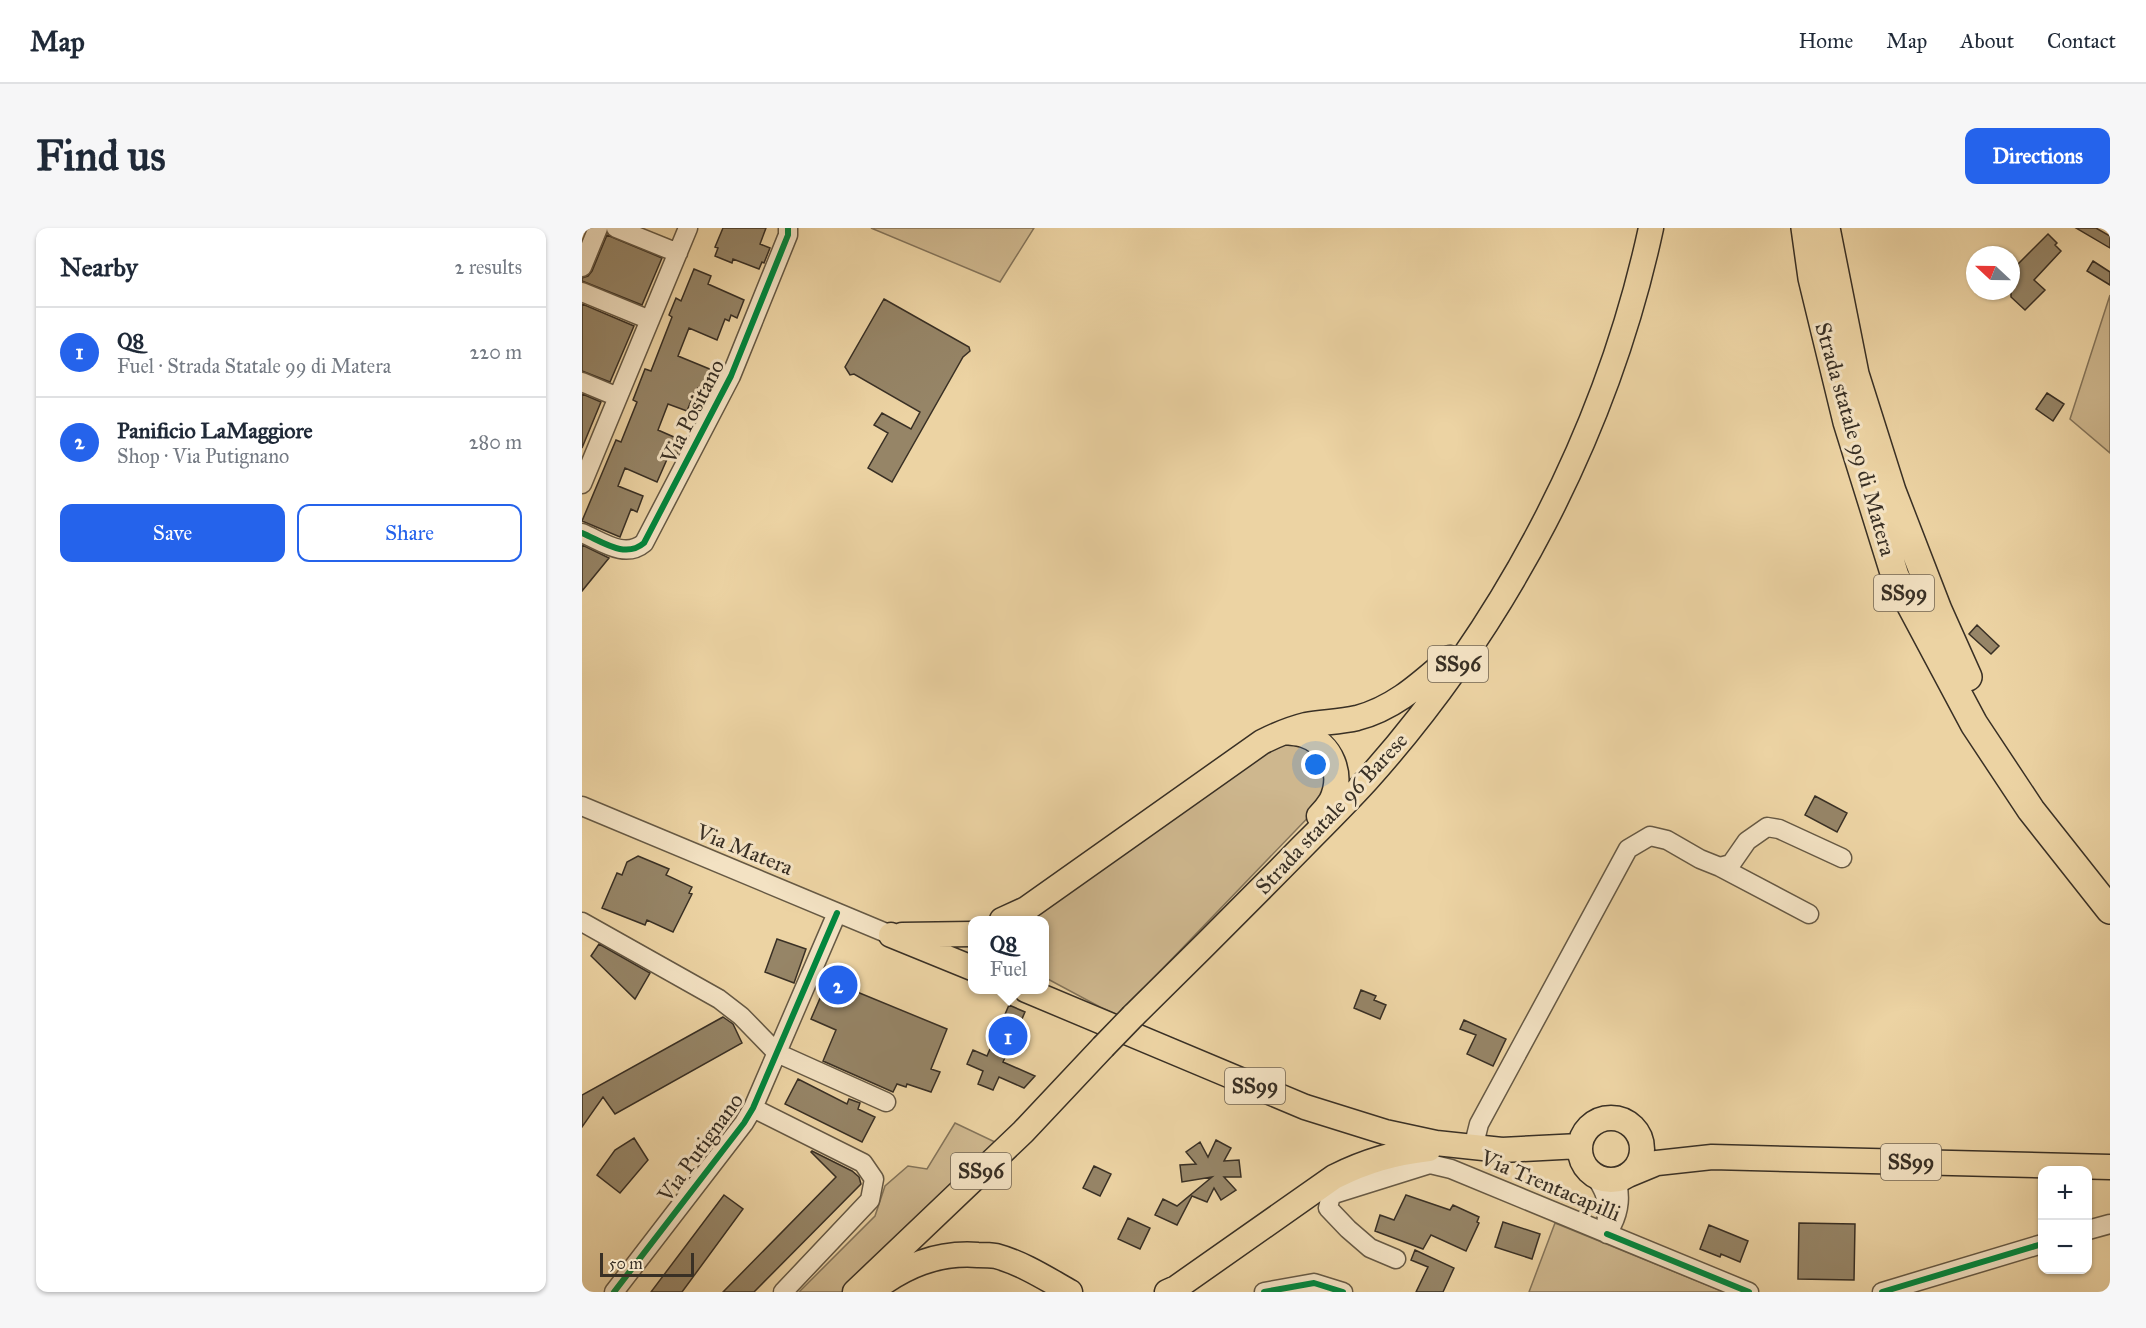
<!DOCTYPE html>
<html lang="en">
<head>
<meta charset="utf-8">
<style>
  :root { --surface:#fff; --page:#f6f6f7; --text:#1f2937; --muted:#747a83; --line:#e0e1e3; --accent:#2563eb }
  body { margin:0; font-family:"IM FELL Great Primer",serif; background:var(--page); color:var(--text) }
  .controls { position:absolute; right:18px; bottom:18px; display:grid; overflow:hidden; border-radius:12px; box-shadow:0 2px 4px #0004 }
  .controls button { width:54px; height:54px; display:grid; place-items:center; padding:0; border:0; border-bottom:2px solid var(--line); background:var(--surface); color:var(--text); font:30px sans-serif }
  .compass { position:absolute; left:1384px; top:18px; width:54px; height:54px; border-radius:50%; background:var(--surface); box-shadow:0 2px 4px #0004; rotate:292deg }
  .scale { position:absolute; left:18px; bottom:15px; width:94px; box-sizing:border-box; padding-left:6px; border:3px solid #393025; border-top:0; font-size:16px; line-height:21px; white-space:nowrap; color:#393025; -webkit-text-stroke:4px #f3e2c3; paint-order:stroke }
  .you { position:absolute; left:734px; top:537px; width:21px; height:21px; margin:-15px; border:4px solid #fff; border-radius:50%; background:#1a73e8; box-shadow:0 0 0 9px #1a73e833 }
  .badge { display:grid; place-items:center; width:39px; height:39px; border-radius:50%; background:var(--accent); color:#fff; font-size:20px; font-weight:700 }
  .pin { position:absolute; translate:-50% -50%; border:3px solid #fff; box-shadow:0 2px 6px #0006 }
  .popup { position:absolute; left:386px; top:688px; width:81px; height:78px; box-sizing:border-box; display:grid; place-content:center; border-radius:12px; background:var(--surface); filter:drop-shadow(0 2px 4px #0005); font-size:20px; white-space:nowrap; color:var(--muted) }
  .popup b { font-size:22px; color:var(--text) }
  .popup::after { content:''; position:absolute; left:50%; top:100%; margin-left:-12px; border:12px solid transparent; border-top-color:var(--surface) }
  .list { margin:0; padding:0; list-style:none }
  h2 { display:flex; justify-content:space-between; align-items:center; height:78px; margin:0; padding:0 24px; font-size:26px }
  h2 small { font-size:20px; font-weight:400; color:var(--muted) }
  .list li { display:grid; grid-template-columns:39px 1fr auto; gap:18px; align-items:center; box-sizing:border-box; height:90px; padding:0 24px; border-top:2px solid var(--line) }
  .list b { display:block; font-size:22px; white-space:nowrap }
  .list p { margin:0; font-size:20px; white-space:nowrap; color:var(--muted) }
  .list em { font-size:20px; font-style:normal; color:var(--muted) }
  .actions { display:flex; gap:12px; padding:18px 24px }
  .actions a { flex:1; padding:14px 0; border:2px solid var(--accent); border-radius:12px; text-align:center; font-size:21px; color:var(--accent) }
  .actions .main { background:var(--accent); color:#fff }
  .map { position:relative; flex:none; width:1528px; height:1064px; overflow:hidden; border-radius:12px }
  header { display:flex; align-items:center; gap:36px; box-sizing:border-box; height:84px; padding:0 30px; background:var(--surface); border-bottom:2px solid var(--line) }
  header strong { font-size:28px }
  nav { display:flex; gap:33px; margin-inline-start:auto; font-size:21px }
  .intro { display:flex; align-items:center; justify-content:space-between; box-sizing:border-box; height:144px; padding:0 36px }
  h1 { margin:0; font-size:42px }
  .button { padding:15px 27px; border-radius:12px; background:var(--accent); color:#fff; font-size:21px; font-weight:700 }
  main { display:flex; gap:36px; padding:0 36px }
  aside { flex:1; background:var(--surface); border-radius:12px; box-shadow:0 2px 4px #0004 }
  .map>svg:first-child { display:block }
</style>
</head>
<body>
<header>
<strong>Map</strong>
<nav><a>Home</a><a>Map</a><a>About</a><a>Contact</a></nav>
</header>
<div class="intro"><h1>Find us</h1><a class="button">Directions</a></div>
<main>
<aside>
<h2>Nearby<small>2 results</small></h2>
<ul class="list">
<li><span class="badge">1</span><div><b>Q8</b><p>Fuel · Strada Statale 99 di Matera</p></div><em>220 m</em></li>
<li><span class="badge">2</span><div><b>Panificio LaMaggiore</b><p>Shop · Via Putignano</p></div><em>280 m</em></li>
</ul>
<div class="actions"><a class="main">Save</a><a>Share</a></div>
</aside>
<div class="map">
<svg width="1528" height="1064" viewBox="0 0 1528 1064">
  <rect width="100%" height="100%" fill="#ecd3a3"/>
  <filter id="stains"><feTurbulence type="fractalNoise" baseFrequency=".00333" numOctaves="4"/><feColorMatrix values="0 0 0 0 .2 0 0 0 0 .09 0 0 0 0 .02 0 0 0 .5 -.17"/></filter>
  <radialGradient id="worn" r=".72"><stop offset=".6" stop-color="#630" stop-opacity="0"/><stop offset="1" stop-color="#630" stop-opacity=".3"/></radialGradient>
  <path fill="#ceb78e" stroke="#84745a" stroke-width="1.5" d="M 289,0 L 452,0 L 418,54 Z
    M 1528,67 L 1528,225 L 1488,191 Z
    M 709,510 L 736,525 L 747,554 L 739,576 L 536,787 L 518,779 L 462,749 L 462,692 L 452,692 L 458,684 L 691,513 Z
    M 373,895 L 413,914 L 264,1064 L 217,1064 L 293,988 L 303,958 L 326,938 L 345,941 Z
    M 973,995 L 1142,1064 L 947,1064 Z"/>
  <path fill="#968567" stroke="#393025" stroke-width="1.5" d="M 141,0 L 184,0 L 178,16 L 188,20 L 182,35 L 180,34 L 177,41 L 151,31 L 150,35 L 133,28 L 136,20 L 133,19 Z
    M 1494,0 L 1514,0 L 1528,8 L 1528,20 Z
    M 1466,6 L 1475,15 L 1473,17 L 1479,23 L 1452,52 L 1463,62 L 1443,82 L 1429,69 L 1429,43 Z
    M 25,7 L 80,30 L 60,77 L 0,53 L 0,50 L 6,48 L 10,43 Z
    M 1511,33 L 1528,44 L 1528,57 L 1505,43 Z
    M 112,41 L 129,48 L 126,56 L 162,72 L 155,90 L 149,87 L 147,93 L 143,91 L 135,112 L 107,100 L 96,128 L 130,142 L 122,163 L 116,160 L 115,163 L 113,163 L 105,183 L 86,176 L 76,202 L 101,213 L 93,232 L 86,229 L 75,254 L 43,240 L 36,258 L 61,268 L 55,284 L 49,281 L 38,309 L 0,293 L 34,212 L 39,214 L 55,174 L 51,172 L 63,141 L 69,143 L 90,89 L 87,87 L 94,70 L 99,73 Z
    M 302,71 L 387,119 L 388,123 L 381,129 L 310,254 L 286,240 L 306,205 L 292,197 L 300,185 L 329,201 L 338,184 L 272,146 L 268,147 L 263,139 Z
    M 0,76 L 52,98 L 28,154 L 0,143 Z
    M 1465,165 L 1482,176 L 1471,193 L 1454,181 Z
    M 0,166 L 19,174 L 0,220 Z
    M 0,317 L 27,330 L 0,363 Z
    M 1395,397 L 1417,418 L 1409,426 L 1387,406 Z
    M 1233,568 L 1265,585 L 1255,604 L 1223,587 Z
    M 56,628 L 87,641 L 84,647 L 110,659 L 107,665 L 110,666 L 91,704 L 65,692 L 63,697 L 20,680 L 35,645 L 40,647 L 45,634 Z
    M 195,711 L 224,721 L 212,755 L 183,744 Z
    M 17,716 L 68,745 L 53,771 L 9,728 Z
    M 246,752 L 365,801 L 349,841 L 358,844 L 349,864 L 325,856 L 324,859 L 315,856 L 311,864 L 241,833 L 254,802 L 229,791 Z
    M 779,762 L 794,768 L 792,772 L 804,777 L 798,791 L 772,780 Z
    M 427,777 L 443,784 L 421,834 L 453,848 L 442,860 L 417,849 L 411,862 L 396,856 L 401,843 L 385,836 L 391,822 L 405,828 Z
    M 141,789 L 151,796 L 160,815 L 33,886 L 21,869 L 0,899 L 0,867 Z
    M 882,792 L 924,811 L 911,838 L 885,826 L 894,807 L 878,801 Z
    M 216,851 L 265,876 L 267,871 L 278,875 L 276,881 L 293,889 L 280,914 L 203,876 Z
    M 52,910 L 66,932 L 38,965 L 15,947 L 33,922 Z
    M 634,912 L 649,920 L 642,933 L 657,932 L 659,949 L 642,949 L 654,962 L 639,972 L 632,960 L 625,974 L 610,968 L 595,997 L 573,987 L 581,971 L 595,978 L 630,949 L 600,954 L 598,937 L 614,936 L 604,924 L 618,914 L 626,929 Z
    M 230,923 L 270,943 L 277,949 L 279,956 L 172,1064 L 141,1064 L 254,949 L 229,924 Z
    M 512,938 L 529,946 L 518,968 L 501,960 Z
    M 142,967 L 161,981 L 100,1064 L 69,1064 Z
    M 824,967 L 868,982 L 871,977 L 897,989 L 895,994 L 897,995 L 884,1023 L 849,1007 L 841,1021 L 793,1003 L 798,987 L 812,992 Z
    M 546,990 L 568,1000 L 558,1021 L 536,1011 Z
    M 921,994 L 958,1006 L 950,1031 L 913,1019 Z
    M 1217,995 L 1273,996 L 1272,1052 L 1216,1051 Z
    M 1127,997 L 1166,1013 L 1158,1034 L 1139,1026 L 1138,1029 L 1118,1021 Z
    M 833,1022 L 872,1040 L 861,1064 L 834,1064 L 846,1039 L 829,1032 Z"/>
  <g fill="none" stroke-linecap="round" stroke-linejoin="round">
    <g stroke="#665944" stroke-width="21">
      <path id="minor" d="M 34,0 L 96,25
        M 0,39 L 16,0
        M 0,64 L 68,92
        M 0,154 L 36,169
        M 0,256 L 106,0
        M 0,305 C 21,314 43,331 62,315 L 149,148 L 206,7 L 206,0
        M 0,578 L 309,707
        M 1138,639 L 1227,686
        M 0,694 L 137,771 L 159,788 L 195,825 L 304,874
        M 171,880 L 281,935 L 292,951 L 288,972 L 201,1064
        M 891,920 L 897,896 L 1046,621 L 1068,608 L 1085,612 L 1118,631 L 1138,639 L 1149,636 L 1165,613 L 1185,599 L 1197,601 L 1260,630
        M 1014,949 C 1020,959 1026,969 1025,981 C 1025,990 1024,997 1025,1006
        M 1030,997 C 1038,981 1038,968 1035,952
        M 1506,1002 L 1528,996
        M 814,1031 L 788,1020 L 766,1001 L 746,980 L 749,967 L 848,936 L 869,941 L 1167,1064
        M 32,1064 L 162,895 L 171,880 L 255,685
        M 682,1064 L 732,1055 L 761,1064
        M 1300,1064 L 1460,1016"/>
    </g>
    <g stroke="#393025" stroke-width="27">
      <path id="major" d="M 703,504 C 709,505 716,505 722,507 C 750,516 762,547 749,573 C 746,578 741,584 737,588
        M 420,692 L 444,681 L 680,514 C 694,507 708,501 724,497 C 740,494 758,494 775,490 C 813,480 839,455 868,430
        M 309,707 L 390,740
        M 320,707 L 390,706
        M 444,762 L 723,879 L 803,904 L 854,915 L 920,922 L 998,918
        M 551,788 C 608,732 665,675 721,618 C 743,596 765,574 785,552 C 924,396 1025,204 1069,0
        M998 921a31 31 0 1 1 62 0a31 31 0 1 1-62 0Z
        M 1046,947 L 1075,935 L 1130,929 L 1528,939
        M 290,1063 C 322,1038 355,1024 396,1027 C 402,1027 408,1027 414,1028 C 440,1035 465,1051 488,1064
        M 273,1064 L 441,904 L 521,819
        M 585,1064 L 594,1060 L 752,949 C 784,933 812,925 847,921"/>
    </g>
    <g stroke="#393025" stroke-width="30">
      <path id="highway" d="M 1223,0 L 1230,50 L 1265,194 L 1313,348 L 1392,496 L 1449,582 L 1528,682
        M 1244,0 L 1273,146 L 1310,263 L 1356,382 L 1386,449"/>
    </g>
    <use href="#minor" stroke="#f3e2c3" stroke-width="18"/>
    <use href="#major" stroke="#ecd3a3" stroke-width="24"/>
    <use href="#highway" stroke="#ecd3a3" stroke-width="27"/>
    <g stroke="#393025" stroke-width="27" stroke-linecap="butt">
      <path id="major-bridge" d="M 521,819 L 551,788"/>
    </g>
    <use href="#major-bridge" stroke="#ecd3a3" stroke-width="24"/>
    <g stroke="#f3e2c3" stroke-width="10">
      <path id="cycleway" d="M 0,305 C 21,314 43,331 62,315 L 149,148 L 206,7 L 206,0
        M 1025,1006 L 1167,1064
        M 32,1064 L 162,895 L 171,880 L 255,685
        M 682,1064 L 732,1055 L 761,1064
        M 1300,1064 L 1460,1016"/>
    </g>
    <use href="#cycleway" stroke="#00873e" stroke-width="6"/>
  </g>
  <g text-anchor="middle" stroke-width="6" stroke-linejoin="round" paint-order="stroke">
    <g fill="#f3e2c3" stroke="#716554" stroke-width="1.5">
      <rect x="1292" y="347" width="60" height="36" rx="4.5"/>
      <rect x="846" y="418" width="60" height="36" rx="4.5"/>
      <rect x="643" y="840" width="60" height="36" rx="4.5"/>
      <rect x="1299" y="916" width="60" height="36" rx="4.5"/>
      <rect x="369" y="925" width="60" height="36" rx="4.5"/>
    </g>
    <g font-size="21" font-weight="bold" fill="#393025">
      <text x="1322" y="372">SS99</text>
      <text x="876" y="443">SS96</text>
      <text x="673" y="865">SS99</text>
      <text x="1329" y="941">SS99</text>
      <text x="399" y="950">SS96</text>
    </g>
    <g font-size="22" fill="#393025" stroke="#f3e2c3">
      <text transform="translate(110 183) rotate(-63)" y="8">Via Positano</text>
      <text transform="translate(1274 211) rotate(74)" y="8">Strada statale 99 di Matera</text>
      <text transform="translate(749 585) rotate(-47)" y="8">Strada statale 96 Barese</text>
      <text transform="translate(163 621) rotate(22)" y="8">Via Matera</text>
      <text transform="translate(118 919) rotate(-54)" y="8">Via Putignano</text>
      <text transform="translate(969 957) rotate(23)" y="8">Via Trentacapilli</text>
    </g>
  </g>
  <rect width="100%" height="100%" filter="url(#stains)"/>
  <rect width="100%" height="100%" fill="url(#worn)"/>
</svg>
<div class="controls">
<button>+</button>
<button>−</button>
</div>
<svg class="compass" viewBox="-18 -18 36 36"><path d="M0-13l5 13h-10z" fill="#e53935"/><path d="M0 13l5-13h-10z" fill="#747a83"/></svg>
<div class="scale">50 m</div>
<div class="you"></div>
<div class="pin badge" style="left:426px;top:808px">1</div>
<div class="popup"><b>Q8</b>Fuel</div>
<div class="pin badge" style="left:256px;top:757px">2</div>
</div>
</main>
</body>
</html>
